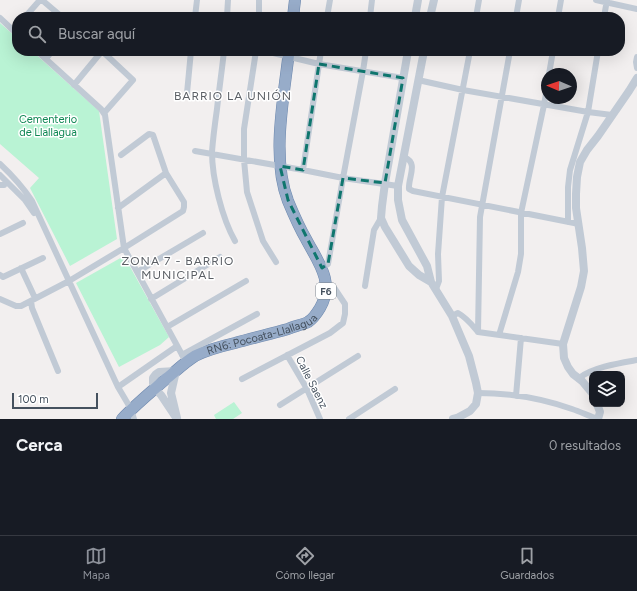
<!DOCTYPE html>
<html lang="es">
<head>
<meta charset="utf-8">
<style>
  :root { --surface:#171b24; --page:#20242c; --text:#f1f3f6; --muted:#9ea1a6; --line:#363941; --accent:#8c9099 }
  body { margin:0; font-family:Figtree,sans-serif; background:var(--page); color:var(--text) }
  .controls { position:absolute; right:12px; bottom:12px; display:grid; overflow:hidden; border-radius:8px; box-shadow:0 4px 16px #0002 }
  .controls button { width:36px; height:36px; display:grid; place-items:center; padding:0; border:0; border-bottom:1px solid var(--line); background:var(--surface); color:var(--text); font:20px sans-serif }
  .compass { position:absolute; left:541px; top:68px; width:36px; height:36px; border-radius:50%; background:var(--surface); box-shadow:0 4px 16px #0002; rotate:272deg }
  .scale { position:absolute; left:12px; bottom:10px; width:86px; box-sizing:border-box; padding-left:4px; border:2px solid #45515e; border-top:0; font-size:11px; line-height:14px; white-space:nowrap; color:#45515e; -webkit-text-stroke:3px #fff; paint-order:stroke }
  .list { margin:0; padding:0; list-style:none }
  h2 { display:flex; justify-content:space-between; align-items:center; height:52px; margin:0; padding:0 16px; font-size:17px }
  h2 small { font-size:13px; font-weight:400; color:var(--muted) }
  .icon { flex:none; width:22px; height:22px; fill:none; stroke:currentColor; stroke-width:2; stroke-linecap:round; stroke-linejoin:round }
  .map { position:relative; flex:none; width:637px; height:419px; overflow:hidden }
  .search { position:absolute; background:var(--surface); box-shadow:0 4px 16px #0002; left:12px; right:12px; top:12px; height:44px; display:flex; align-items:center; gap:10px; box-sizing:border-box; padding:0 14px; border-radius:16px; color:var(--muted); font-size:15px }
  .sheet { height:116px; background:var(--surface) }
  nav { display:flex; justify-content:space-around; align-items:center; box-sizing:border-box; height:56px; border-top:1px solid var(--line); background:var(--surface); font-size:11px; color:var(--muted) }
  nav a { display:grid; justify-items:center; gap:2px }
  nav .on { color:var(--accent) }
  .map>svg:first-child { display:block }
</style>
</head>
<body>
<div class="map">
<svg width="637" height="419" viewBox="0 0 637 419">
  <rect width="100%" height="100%" fill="#f2efef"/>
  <path fill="#b9f3d4" d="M 0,23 L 17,38 L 17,51 L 32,51 L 99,111 L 117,239 L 70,266 L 30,188 L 39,178 L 0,144 Z
    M 124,256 L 169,337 L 160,345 L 119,367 L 76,283 Z
    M 234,402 L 242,413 L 233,419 L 216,419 L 214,415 Z"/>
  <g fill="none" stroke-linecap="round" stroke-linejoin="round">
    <g stroke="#6d88ae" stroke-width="12">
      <g id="trunk">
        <path d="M 293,17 L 295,0"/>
        <path id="s1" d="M 122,419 C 136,404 151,392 167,378 C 176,371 185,362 195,356 C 207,350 222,346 235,343 C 253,338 270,334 288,329 C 294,326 302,325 308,322 C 313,319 317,313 320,308 C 335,282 318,262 306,239 C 299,227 293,213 288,201 C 271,157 284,97 289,51"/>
      </g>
    </g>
    <path stroke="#c1cad5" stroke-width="6" d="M 42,0 L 62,17
      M 596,0 L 637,9
      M 25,17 L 40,0
      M 195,17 L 197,0
      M 227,17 L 228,0
      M 259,17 L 259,0
      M 327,17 L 330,0
      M 370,17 L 372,0
      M 476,17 L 479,0
      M 516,17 L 519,0
      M 558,17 L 561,0
      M 604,17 L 607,0
      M 0,18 L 17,34
      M 37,51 L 101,109 L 105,115 L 124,248 L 186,362
      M 102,51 L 133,80 L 104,113
      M 224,51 C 222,70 219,90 217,109 C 215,123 213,138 212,152 C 212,178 222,218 235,241
      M 256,51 L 244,129 L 244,160 L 247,192 L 263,241 L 276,262
      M 265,51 L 319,64 L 403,78
      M 637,57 L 636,62 L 637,68
      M 46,59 L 52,51
      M 549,74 L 553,51
      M 418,80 L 463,90 L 588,112 L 612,115
      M 74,85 L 102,51
      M 187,93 L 191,51
      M 195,151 L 303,170 L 343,178 L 398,186
      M 404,157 C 419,163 408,177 409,189 L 413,191 L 579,224
      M 0,164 C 13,176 22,186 32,201 L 118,387 L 131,409 L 134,419
      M 303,170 L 321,51
      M 0,175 L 25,200 L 34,213
      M 0,185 L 4,185
      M 118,208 L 166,173
      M 568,222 L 568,187 L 570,170 L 588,112 L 598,51
      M 0,234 L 23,223
      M 21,268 L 35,298
      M 322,268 L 328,264 L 343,178 L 363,71 L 366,51
      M 137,272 L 203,233
      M 0,275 L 3,277 L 43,258
      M 365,286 L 374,230 L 381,218
      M 436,289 L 439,281 L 438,254 L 442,197 L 470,51
      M 0,299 L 16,306 L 21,306 L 69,281 L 124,248 L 183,211 L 184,207 L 184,202 L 166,173 L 153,135 L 149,134 L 121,155
      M 151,299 L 220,257
      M 31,301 L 32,308 L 58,371
      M 452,316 L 458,313 C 467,318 472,325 478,332 L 563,344
      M 167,327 L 246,281
      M 478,332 L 480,217 L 510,51
      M 499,335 L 518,272 L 521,254 L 521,213 L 544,105 L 547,88
      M 182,355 L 257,314
      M 287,355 L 307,389 L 320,419
      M 579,378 C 593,367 620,363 637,360
      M 242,379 L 330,333 L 343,323 L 345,314 L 345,304 L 335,289 L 326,282
      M 118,387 L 177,346
      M 478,393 C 509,393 543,399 572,409 C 581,412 589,416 598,419
      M 516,396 L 521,338
      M 280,405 L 358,356
      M 349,419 L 395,389"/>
    <path stroke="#c1cad5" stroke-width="8" d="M 415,17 L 418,0
      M 430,17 L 434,0
      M 408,51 L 385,183 L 382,206 L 381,218 L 385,227 L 409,266 L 419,275 L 431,282
      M 424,51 L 398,186 L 398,200 L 402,220 L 427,266 L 431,282 L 452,316 L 469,356 L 476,383 L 478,393 L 476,404 L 470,411 L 457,418 L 453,419
      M 592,393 L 582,381 L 573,374 L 568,367 L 564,358 L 563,344 L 581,287 L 584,271 L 582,248 L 576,208 L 576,194 L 577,177 L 580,162 L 587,150 L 598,136 L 629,91 L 637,78
      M 597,404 L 600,412 L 598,419
      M 177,418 L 171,393 L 176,371 L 159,372 L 156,374 L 153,378 L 153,383 L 155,389 L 161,395 L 177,419"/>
    <use href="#trunk" stroke="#97acc9" stroke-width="11"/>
  </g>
  <path fill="none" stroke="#0f766e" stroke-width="3" stroke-dasharray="8 5" stroke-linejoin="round" d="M 319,64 L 403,78 L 385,183 L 343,178 L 328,264 L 322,268 L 288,200 L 280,166 L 303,170 Z"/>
  <g text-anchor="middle" stroke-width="3" stroke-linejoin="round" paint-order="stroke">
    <rect fill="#fff" stroke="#7d858e" stroke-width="1" x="316" y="283" width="20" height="16" rx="3"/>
    <g font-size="10" font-weight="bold" fill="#45515e">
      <text x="326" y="295">F6</text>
    </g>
    <g font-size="11" fill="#0e8753" stroke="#fff">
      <text x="48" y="123">Cementerio<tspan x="48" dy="13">de Llallagua</tspan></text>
    </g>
    <g font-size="11" fill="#45515e" stroke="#fff">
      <text dy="4" stroke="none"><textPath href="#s1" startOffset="167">RN6: Pocoata-Llallagua</textPath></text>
      <text transform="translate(312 382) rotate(63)" y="4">Calle Saenz</text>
    </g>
    <g font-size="12" letter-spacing="1" fill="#5b5f65" stroke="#fff">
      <text x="233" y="100">BARRIO LA UNIÓN</text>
      <text x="178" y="265">ZONA 7 - BARRIO<tspan x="178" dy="14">MUNICIPAL</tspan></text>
    </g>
  </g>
</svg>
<div class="controls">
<button><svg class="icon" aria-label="layers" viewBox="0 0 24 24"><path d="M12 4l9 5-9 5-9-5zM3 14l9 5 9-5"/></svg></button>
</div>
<svg class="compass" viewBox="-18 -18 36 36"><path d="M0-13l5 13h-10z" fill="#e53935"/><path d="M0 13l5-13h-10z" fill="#9ea1a6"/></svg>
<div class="scale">100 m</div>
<div class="search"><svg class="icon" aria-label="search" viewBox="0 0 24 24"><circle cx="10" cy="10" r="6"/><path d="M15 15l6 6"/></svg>Buscar aquí</div>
</div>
<section class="sheet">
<h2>Cerca<small>0 resultados</small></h2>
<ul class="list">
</ul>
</section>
<nav>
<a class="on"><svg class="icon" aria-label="map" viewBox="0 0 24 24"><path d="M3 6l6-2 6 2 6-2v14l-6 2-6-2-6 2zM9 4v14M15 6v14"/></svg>Mapa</a>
<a><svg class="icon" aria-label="directions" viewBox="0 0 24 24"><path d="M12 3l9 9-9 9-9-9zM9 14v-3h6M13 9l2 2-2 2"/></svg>Cómo llegar</a>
<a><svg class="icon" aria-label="saved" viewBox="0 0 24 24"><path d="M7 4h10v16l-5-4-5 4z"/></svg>Guardados</a>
</nav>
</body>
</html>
